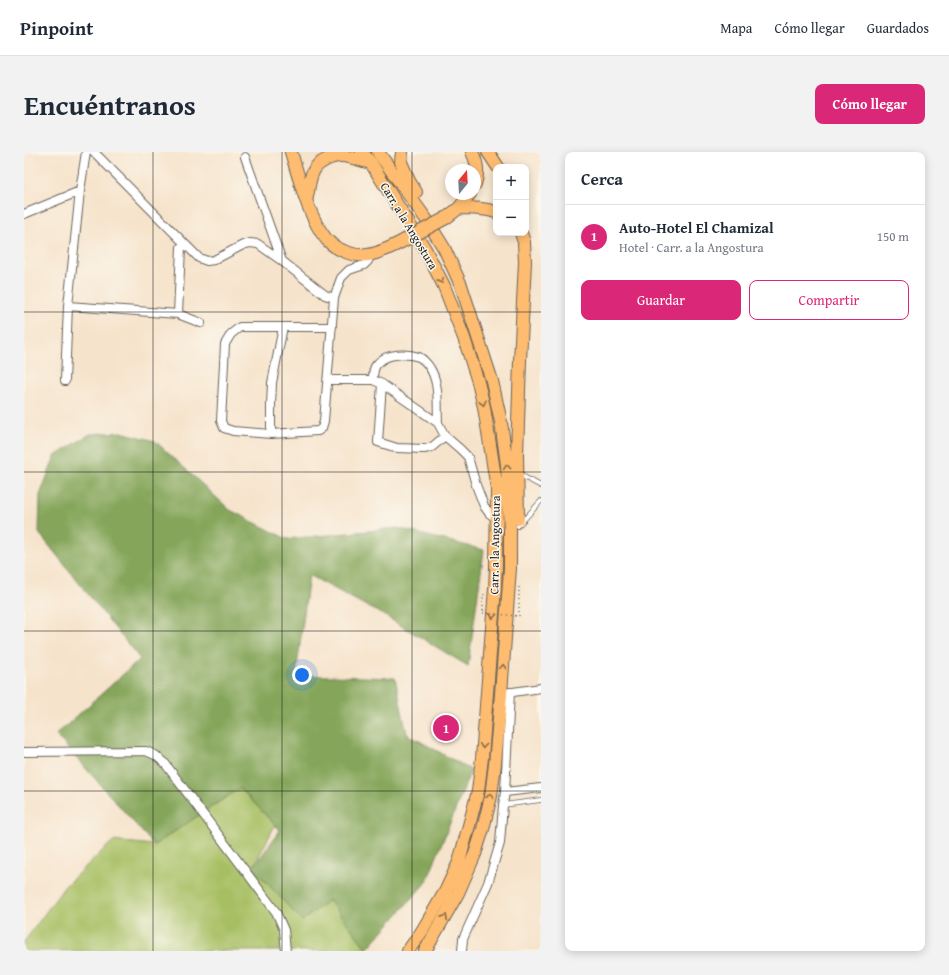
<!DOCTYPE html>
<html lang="es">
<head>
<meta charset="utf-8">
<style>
  :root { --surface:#fff; --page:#f2f2f3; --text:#1f2937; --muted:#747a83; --line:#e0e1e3; --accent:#db2777 }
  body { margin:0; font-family:"Gentium Book Plus",serif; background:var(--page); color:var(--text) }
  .controls { position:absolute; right:12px; top:12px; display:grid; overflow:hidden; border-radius:8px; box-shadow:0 2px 10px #0003 }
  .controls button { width:36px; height:36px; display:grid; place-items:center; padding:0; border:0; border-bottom:1px solid var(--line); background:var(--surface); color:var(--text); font:20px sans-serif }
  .compass { position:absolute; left:421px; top:12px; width:36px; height:36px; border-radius:50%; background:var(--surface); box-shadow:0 2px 10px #0003; rotate:18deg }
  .you { position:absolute; left:278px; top:523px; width:14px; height:14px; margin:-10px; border:3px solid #fff; border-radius:50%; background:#1a73e8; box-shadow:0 0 0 6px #1a73e833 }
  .badge { display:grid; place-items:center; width:26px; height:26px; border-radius:50%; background:var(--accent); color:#fff; font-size:13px; font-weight:700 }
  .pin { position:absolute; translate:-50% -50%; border:2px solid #fff; box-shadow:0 1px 4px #0006 }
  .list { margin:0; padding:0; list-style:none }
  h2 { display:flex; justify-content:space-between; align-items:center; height:52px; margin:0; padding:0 16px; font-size:17px }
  h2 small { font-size:13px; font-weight:400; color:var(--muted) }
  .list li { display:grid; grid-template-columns:26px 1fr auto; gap:12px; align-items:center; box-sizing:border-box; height:64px; padding:0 16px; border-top:1px solid var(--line) }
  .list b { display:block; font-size:15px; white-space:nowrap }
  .list p { margin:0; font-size:13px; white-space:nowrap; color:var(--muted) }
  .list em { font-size:13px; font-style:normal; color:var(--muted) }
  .actions { display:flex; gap:8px; padding:12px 16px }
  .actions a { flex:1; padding:9px 0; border:1px solid var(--accent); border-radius:8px; text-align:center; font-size:14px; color:var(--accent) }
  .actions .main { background:var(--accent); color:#fff }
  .map { position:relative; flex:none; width:517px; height:799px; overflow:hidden; border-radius:8px }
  header { display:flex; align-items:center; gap:24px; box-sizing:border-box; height:56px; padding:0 20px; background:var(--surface); border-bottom:1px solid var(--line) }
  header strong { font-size:19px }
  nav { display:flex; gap:22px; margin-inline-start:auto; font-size:14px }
  .intro { display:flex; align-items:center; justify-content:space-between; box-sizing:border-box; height:96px; padding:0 24px }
  h1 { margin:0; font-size:28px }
  .button { padding:10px 18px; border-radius:8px; background:var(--accent); color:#fff; font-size:14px; font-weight:700 }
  main { display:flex; gap:24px; padding:0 24px }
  aside { flex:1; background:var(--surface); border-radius:8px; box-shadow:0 2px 10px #0003 }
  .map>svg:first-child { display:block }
</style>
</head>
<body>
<header>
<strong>Pinpoint</strong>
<nav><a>Mapa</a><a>Cómo llegar</a><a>Guardados</a></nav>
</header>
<div class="intro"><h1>Encuéntranos</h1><a class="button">Cómo llegar</a></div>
<main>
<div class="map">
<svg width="517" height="799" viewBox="0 0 517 799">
  <rect width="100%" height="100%" fill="#fbf7ec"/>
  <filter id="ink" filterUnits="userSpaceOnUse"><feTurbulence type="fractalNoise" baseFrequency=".025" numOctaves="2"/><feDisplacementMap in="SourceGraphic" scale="8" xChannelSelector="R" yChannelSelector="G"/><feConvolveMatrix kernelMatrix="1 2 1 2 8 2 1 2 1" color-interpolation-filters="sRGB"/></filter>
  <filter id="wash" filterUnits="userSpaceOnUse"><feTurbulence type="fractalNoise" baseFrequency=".012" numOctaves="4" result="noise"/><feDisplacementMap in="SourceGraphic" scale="16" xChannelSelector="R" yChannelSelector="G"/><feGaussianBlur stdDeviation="0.9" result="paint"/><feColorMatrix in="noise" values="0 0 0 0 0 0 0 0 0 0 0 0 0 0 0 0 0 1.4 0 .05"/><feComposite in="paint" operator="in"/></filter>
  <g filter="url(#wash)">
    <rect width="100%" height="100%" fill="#f6e3cb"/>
    <path fill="#a7bf64" stroke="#626e40" d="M 216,636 L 251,673 L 229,716 L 305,748 L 343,797 L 341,799 L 0,799 L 0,790 L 41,734 L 89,689 L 130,693 Z"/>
    <path fill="#85a65a" stroke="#50613b" d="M 97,280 L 131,289 L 206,358 L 263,387 L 373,376 L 460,398 L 444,514 L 361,464 L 285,423 L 272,523 L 371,526 L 383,582 L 447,618 L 403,729 L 343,797 L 305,748 L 278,769 L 229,716 L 256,678 L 216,636 L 130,693 L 32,583 L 116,507 L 15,381 L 16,343 L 31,304 L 66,282 Z"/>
  </g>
  <g filter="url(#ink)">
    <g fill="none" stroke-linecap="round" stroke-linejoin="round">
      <g stroke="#686259" stroke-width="5.5">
        <path id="service" d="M 496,323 L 517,334
          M 494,374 L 517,349
          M 479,653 L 517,648"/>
      </g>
      <g stroke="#686259" stroke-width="10">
        <path id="minor" d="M 70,0 L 161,92
          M 221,5 L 258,109
          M 0,62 L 56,39
          M 44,154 L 154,162 L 177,171
          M 154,162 L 157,95 L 159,93 L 161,92 L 175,106 L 183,109 L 190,108 L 219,93 L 226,91 L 234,92 L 258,109 L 301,143 L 310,146
          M 308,175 L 216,175 L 207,182 L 201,192 L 197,269 L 200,276 L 209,279 L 247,282 L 294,279 L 298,276 L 300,269 L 310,146 L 317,126 L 325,118 L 340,113 L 344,109 L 346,103
          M 304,228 L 349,228 L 358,232 L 414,271 L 421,284 L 436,297 L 444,305 L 452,333 L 460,354 L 465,361 L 473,367
          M 349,228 C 349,222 349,215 354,211 C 363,201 383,201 395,205 C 399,207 404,213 406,216 C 416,232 413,253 414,271
          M 41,229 L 44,154 L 56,39 L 62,0
          M 358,232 L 354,290 L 373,296 L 401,297 L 408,295 L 421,284
          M 247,282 L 247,253 L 248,231 L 259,175
          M 482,541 L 517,536
          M 0,600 L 122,599 L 131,603 L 140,610 L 252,760 L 260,778 L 262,799
          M 481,640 L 517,636
          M 438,799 L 439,787 L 464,731 L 476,691 L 479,653 L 481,640 L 486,540"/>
      </g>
      <g stroke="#686259" stroke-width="14">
        <path id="primary" d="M 267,0 C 275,26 285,67 303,88 C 312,98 331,105 344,103 C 357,101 370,94 381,88
          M 338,0 L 347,11 L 401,97 L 420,134 L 440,186 L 454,230 L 460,255 L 473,337 L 472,415 L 471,436 L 458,606 L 454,639 L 447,666 L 435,710 L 422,738 L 398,779 L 384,799
          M 354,0 L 402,67 L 420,96 L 437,133 L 468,229 L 477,270 L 483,313 L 486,379 L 486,416 L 477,542 L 471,612 L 467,644 L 459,677 L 451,702 L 434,741 L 401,799
          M 378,0 L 377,10 L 385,29 L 392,40
          M 448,0 C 453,10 455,21 451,32
          M 464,0 L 474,15
          M 283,45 C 285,36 285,26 290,18 C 294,10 308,4 317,4 C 326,4 338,9 347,11
          M 435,56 C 448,56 460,56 472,60
          M 422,66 L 435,56 L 446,42
          M 494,367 L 493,302 L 496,209 L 501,110 L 500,90 L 497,81"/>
      </g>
      <path stroke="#686259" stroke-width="1.5" stroke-dasharray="1 3" stroke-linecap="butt" d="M 459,459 L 459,444 L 461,441
        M 495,464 L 495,434"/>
      <use href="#service" stroke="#fff" stroke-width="4"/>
      <use href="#minor" stroke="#fff" stroke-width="8"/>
      <use href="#primary" stroke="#febc70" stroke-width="12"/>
      <g stroke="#686259" stroke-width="14" stroke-linecap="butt">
        <path id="primary-bridge" d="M 381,88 L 422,66"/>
      </g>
      <path stroke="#686259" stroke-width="1.5" stroke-dasharray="1 3" stroke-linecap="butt" d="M 459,461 L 495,464"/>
      <use href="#primary-bridge" stroke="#febc70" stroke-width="12"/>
    </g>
    <defs><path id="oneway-chevron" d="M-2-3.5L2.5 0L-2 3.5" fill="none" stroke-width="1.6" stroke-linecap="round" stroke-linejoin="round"/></defs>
    <g stroke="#8d6c46">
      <use href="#oneway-chevron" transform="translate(417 129) rotate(63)"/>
      <use href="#oneway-chevron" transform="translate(459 251) rotate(77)"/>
      <use href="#oneway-chevron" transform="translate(483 315) rotate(-95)"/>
      <use href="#oneway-chevron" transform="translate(469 464) rotate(94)"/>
      <use href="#oneway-chevron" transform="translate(479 515) rotate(-86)"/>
      <use href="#oneway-chevron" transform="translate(459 594) rotate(94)"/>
      <use href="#oneway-chevron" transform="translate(466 644) rotate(-80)"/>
      <use href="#oneway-chevron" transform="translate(421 765) rotate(-62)"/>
    </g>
  </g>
  <path fill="none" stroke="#1c1c1c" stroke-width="1" stroke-opacity="0.55" d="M 129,0 L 129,799M 258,0 L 258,799M 388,0 L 388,799M 0,160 L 517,160M 0,320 L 517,320M 0,479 L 517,479M 0,639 L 517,639"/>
  <g text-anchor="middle" stroke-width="3" stroke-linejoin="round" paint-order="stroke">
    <g font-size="12" fill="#1c1c1c" stroke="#fbf7ec">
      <text transform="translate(385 74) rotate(59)" y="4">Carr. a la Angostura</text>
      <text transform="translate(471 393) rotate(-89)" y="4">Carr. a la Angostura</text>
    </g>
  </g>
</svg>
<div class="controls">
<button>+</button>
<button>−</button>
</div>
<svg class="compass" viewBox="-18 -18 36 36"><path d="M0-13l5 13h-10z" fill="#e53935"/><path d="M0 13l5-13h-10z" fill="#747a83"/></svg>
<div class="you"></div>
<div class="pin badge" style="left:422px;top:576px">1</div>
</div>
<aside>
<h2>Cerca<small></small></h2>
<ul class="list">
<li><span class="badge">1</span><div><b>Auto-Hotel El Chamizal</b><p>Hotel · Carr. a la Angostura</p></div><em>150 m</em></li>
</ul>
<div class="actions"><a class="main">Guardar</a><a>Compartir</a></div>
</aside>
</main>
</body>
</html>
